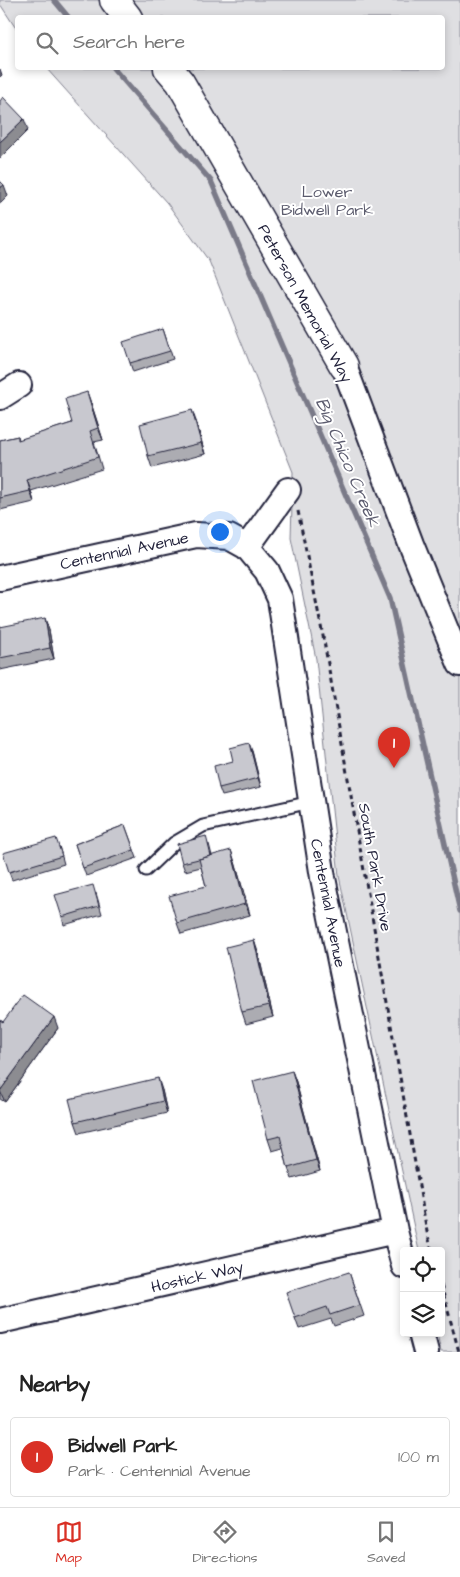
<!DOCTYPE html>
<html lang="en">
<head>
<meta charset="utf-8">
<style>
  :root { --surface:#fff; --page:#f2f2f2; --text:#222; --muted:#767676; --line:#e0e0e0; --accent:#d93025 }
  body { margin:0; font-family:"Architects Daughter",sans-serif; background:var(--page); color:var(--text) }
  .controls { position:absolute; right:15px; bottom:15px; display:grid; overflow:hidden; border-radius:5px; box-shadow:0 2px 8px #0003 }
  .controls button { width:45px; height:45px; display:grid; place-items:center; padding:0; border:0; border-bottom:1px solid var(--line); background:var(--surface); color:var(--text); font:25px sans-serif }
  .you { position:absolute; left:219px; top:531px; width:18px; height:18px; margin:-12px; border:4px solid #fff; border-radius:50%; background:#1a73e8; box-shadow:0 0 0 8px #1a73e833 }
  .badge { display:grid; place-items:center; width:32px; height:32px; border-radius:50%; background:var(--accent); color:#fff; font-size:16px; font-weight:700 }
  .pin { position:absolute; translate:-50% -41px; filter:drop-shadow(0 1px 2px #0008) }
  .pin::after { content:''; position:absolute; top:26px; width:18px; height:15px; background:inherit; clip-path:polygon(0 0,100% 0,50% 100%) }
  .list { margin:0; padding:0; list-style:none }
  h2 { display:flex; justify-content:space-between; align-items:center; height:65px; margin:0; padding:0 20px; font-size:21px }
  h2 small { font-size:16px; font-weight:400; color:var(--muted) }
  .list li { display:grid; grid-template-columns:32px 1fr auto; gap:15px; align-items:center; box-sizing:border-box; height:80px; margin:0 10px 10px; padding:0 10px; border:1px solid var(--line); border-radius:5px }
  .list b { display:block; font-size:19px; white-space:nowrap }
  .list p { margin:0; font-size:16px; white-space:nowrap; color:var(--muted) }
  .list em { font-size:16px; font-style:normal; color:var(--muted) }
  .icon { flex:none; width:28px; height:28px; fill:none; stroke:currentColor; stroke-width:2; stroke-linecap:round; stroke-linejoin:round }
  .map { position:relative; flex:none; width:460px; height:1352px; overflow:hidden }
  .search { position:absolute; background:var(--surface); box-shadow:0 2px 8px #0003; left:15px; right:15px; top:15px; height:55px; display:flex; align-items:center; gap:12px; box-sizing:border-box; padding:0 18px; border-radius:5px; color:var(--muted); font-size:19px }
  .sheet { height:155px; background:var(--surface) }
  nav { display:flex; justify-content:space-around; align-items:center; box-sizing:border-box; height:70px; border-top:1px solid var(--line); background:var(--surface); font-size:14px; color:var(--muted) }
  nav a { display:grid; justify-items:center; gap:2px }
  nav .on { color:var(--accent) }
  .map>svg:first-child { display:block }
</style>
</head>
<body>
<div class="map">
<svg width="460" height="1352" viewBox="0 0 460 1352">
  <rect width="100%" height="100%" fill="#fff"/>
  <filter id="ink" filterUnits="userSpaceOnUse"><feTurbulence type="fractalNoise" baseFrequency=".02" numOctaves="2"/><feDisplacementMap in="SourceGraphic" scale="10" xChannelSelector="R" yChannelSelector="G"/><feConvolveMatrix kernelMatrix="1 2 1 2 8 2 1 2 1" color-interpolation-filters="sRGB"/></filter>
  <g filter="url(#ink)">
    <path fill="#dfdfe2" stroke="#80808e" d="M 0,0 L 460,0 L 460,1352 L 441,1352 L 437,1333 L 441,1333 L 441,1251 L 419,1251 L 339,876 L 316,659 L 291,538 L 293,472 L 209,261 L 167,203 L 46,68 L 442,68 L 442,18 L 18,18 L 17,30 L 0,4 Z"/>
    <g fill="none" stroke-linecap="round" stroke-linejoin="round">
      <path stroke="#7a7a88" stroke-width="5.5" d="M 54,0 L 69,18
        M 113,68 L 211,181 L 390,598 L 460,911"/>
      <g stroke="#22223b" stroke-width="15">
        <path id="service" d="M 146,870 L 174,843 L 203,826 L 311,802"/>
      </g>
      <g stroke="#22223b" stroke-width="28">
        <path id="minor" d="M 344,366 L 411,544 L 460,664
          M 0,397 L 19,385
          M 247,547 L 267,571 L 280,599 L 323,878 L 395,1231 L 404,1266
          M 0,578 L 196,535 L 229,537 L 247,547 L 288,490
          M 0,1321 L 395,1231
          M 421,1333 L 426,1352"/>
      </g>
      <g stroke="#22223b" stroke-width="31">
        <path id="tertiary" d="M 114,0 L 128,18
          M 168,68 L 180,82 L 344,366"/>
      </g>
      <path stroke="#22223b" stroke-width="3" stroke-dasharray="5 4" stroke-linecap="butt" d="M 298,511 L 324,641 L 427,1232 L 432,1251
        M 441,1285 L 459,1352"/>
      <use href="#service" stroke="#fff" stroke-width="11"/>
      <use href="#minor" stroke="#fff" stroke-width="24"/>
      <use href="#tertiary" stroke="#fff" stroke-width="28"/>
    </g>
    <path fill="#acacb2" stroke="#22223b" d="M 163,329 L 173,359 L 133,372 L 130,363 Z
      M 91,403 L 103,440 L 94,442 L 102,469 L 31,491 L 34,502 L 0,510 L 0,440 L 18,436 L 19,440 L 72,423 Z
      M 196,421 L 205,454 L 152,468 L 148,456 Z
      M 0,627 L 49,630 L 54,659 L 0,670 Z
      M 252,751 L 261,787 L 222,796 L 219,788 L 233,761 Z
      M 125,825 L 137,858 L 86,876 L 75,844 Z
      M 209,844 L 212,856 L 235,862 L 250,915 L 181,934 L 177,923 L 206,886 L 201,867 L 185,871 L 182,863 Z
      M 59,846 L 64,864 L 12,880 L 9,872 Z
      M 96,893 L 102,914 L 64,925 L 62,917 Z
      M 258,952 L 273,1017 L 246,1024 L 242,1012 Z
      M 0,1020 L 3,1022 L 58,1028 L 5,1102 L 0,1099 Z
      M 292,1071 L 296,1082 L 320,1171 L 292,1179 L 288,1168 L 283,1148 L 272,1151 L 268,1139 Z
      M 162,1090 L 167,1113 L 79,1133 L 75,1122 Z
      M 349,1272 L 364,1316 L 334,1326 L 331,1319 L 299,1329 L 295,1318 Z"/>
    <path fill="#8c8c91" stroke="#22223b" d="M 0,69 L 2,75 L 0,77 Z
      M 24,119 L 28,130 L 0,158 L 0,142 Z
      M 4,185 L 8,196 L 0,204 L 0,188 Z
      M 87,392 L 91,403 L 103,440 L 98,428 Z
      M 192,410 L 196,421 L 205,454 L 201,443 Z
      M 27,480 L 31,491 L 34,502 L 30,491 Z
      M 45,618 L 49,630 L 54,659 L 50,648 Z
      M 249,743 L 252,751 L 261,787 L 258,778 Z
      M 231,850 L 235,862 L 250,915 L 245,904 Z
      M 254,940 L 258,952 L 273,1017 L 269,1006 Z
      M 54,1017 L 58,1028 L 5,1102 L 0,1091 Z
      M 292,1071 L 296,1082 L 320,1171 L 316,1160 Z
      M 158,1078 L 162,1090 L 167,1113 L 163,1101 Z"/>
    <path fill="#c8c8cf" stroke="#22223b" d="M 3,97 L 24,119 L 0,142 L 0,101 Z
      M 0,181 L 4,185 L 0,188 Z
      M 163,329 L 170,351 L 130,363 L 123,342 Z
      M 87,392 L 98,428 L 90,431 L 98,457 L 27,480 L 30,491 L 0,498 L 0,440 L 18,436 L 18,440 L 72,423 L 65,399 Z
      M 192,410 L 201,443 L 148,456 L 140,424 Z
      M 45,618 L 50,648 L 0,658 L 0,627 Z
      M 249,743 L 258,778 L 219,788 L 214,766 L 233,761 L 230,748 Z
      M 125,825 L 134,850 L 83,868 L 75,844 Z
      M 206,836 L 211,856 L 182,863 L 177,844 Z
      M 56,838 L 62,856 L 9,872 L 3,853 Z
      M 231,850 L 245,904 L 177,923 L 169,896 L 206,886 L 199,859 Z
      M 93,885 L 99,906 L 62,917 L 55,895 Z
      M 254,940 L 269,1006 L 242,1012 L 226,947 Z
      M 23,995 L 54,1017 L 0,1091 L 0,1020 L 3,1022 Z
      M 292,1071 L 316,1160 L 288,1168 L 280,1136 L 268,1139 L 253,1081 Z
      M 158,1078 L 163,1101 L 75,1122 L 69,1099 Z
      M 349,1272 L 360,1305 L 330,1315 L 327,1307 L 295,1318 L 286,1292 Z"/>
  </g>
  <g text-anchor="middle" stroke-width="4" stroke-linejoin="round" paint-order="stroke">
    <g font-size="16" fill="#5b5b6d" stroke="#fff">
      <text x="327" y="197">Lower<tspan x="327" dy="18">Bidwell Park</tspan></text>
    </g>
    <g font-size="16" fill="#22223b" stroke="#fff">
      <text transform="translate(306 303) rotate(61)" y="6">Peterson Memorial Way</text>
      <text transform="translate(124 550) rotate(-12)" y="6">Centennial Avenue</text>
      <text transform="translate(376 867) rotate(80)" y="6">South Park Drive</text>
      <text transform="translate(329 903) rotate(79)" y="6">Centennial Avenue</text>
      <text transform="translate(197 1276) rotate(-13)" y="6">Hostick Way</text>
    </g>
    <g font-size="18" font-style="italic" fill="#5c5c6f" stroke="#fff">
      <text transform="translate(348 462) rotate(67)" y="6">Big Chico Creek</text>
    </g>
  </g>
</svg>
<div class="controls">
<button><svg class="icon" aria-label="locate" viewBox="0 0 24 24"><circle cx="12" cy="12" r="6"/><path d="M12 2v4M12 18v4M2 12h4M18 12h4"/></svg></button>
<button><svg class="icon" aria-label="layers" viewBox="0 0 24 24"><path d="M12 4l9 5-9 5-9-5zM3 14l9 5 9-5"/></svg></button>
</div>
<div class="you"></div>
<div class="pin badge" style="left:394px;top:768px">1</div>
<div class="search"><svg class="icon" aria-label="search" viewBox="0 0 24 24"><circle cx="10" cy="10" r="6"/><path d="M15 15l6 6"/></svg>Search here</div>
</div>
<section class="sheet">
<h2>Nearby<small></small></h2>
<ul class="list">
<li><span class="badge">1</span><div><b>Bidwell Park</b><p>Park · Centennial Avenue</p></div><em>100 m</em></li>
</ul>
</section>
<nav>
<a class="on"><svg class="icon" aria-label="map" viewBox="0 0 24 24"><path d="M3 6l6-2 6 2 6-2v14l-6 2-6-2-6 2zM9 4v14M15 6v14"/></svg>Map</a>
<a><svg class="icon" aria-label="directions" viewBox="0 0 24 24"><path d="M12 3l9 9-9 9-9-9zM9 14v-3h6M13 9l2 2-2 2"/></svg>Directions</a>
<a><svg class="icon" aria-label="saved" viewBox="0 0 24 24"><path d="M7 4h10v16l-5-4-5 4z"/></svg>Saved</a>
</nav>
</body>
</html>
